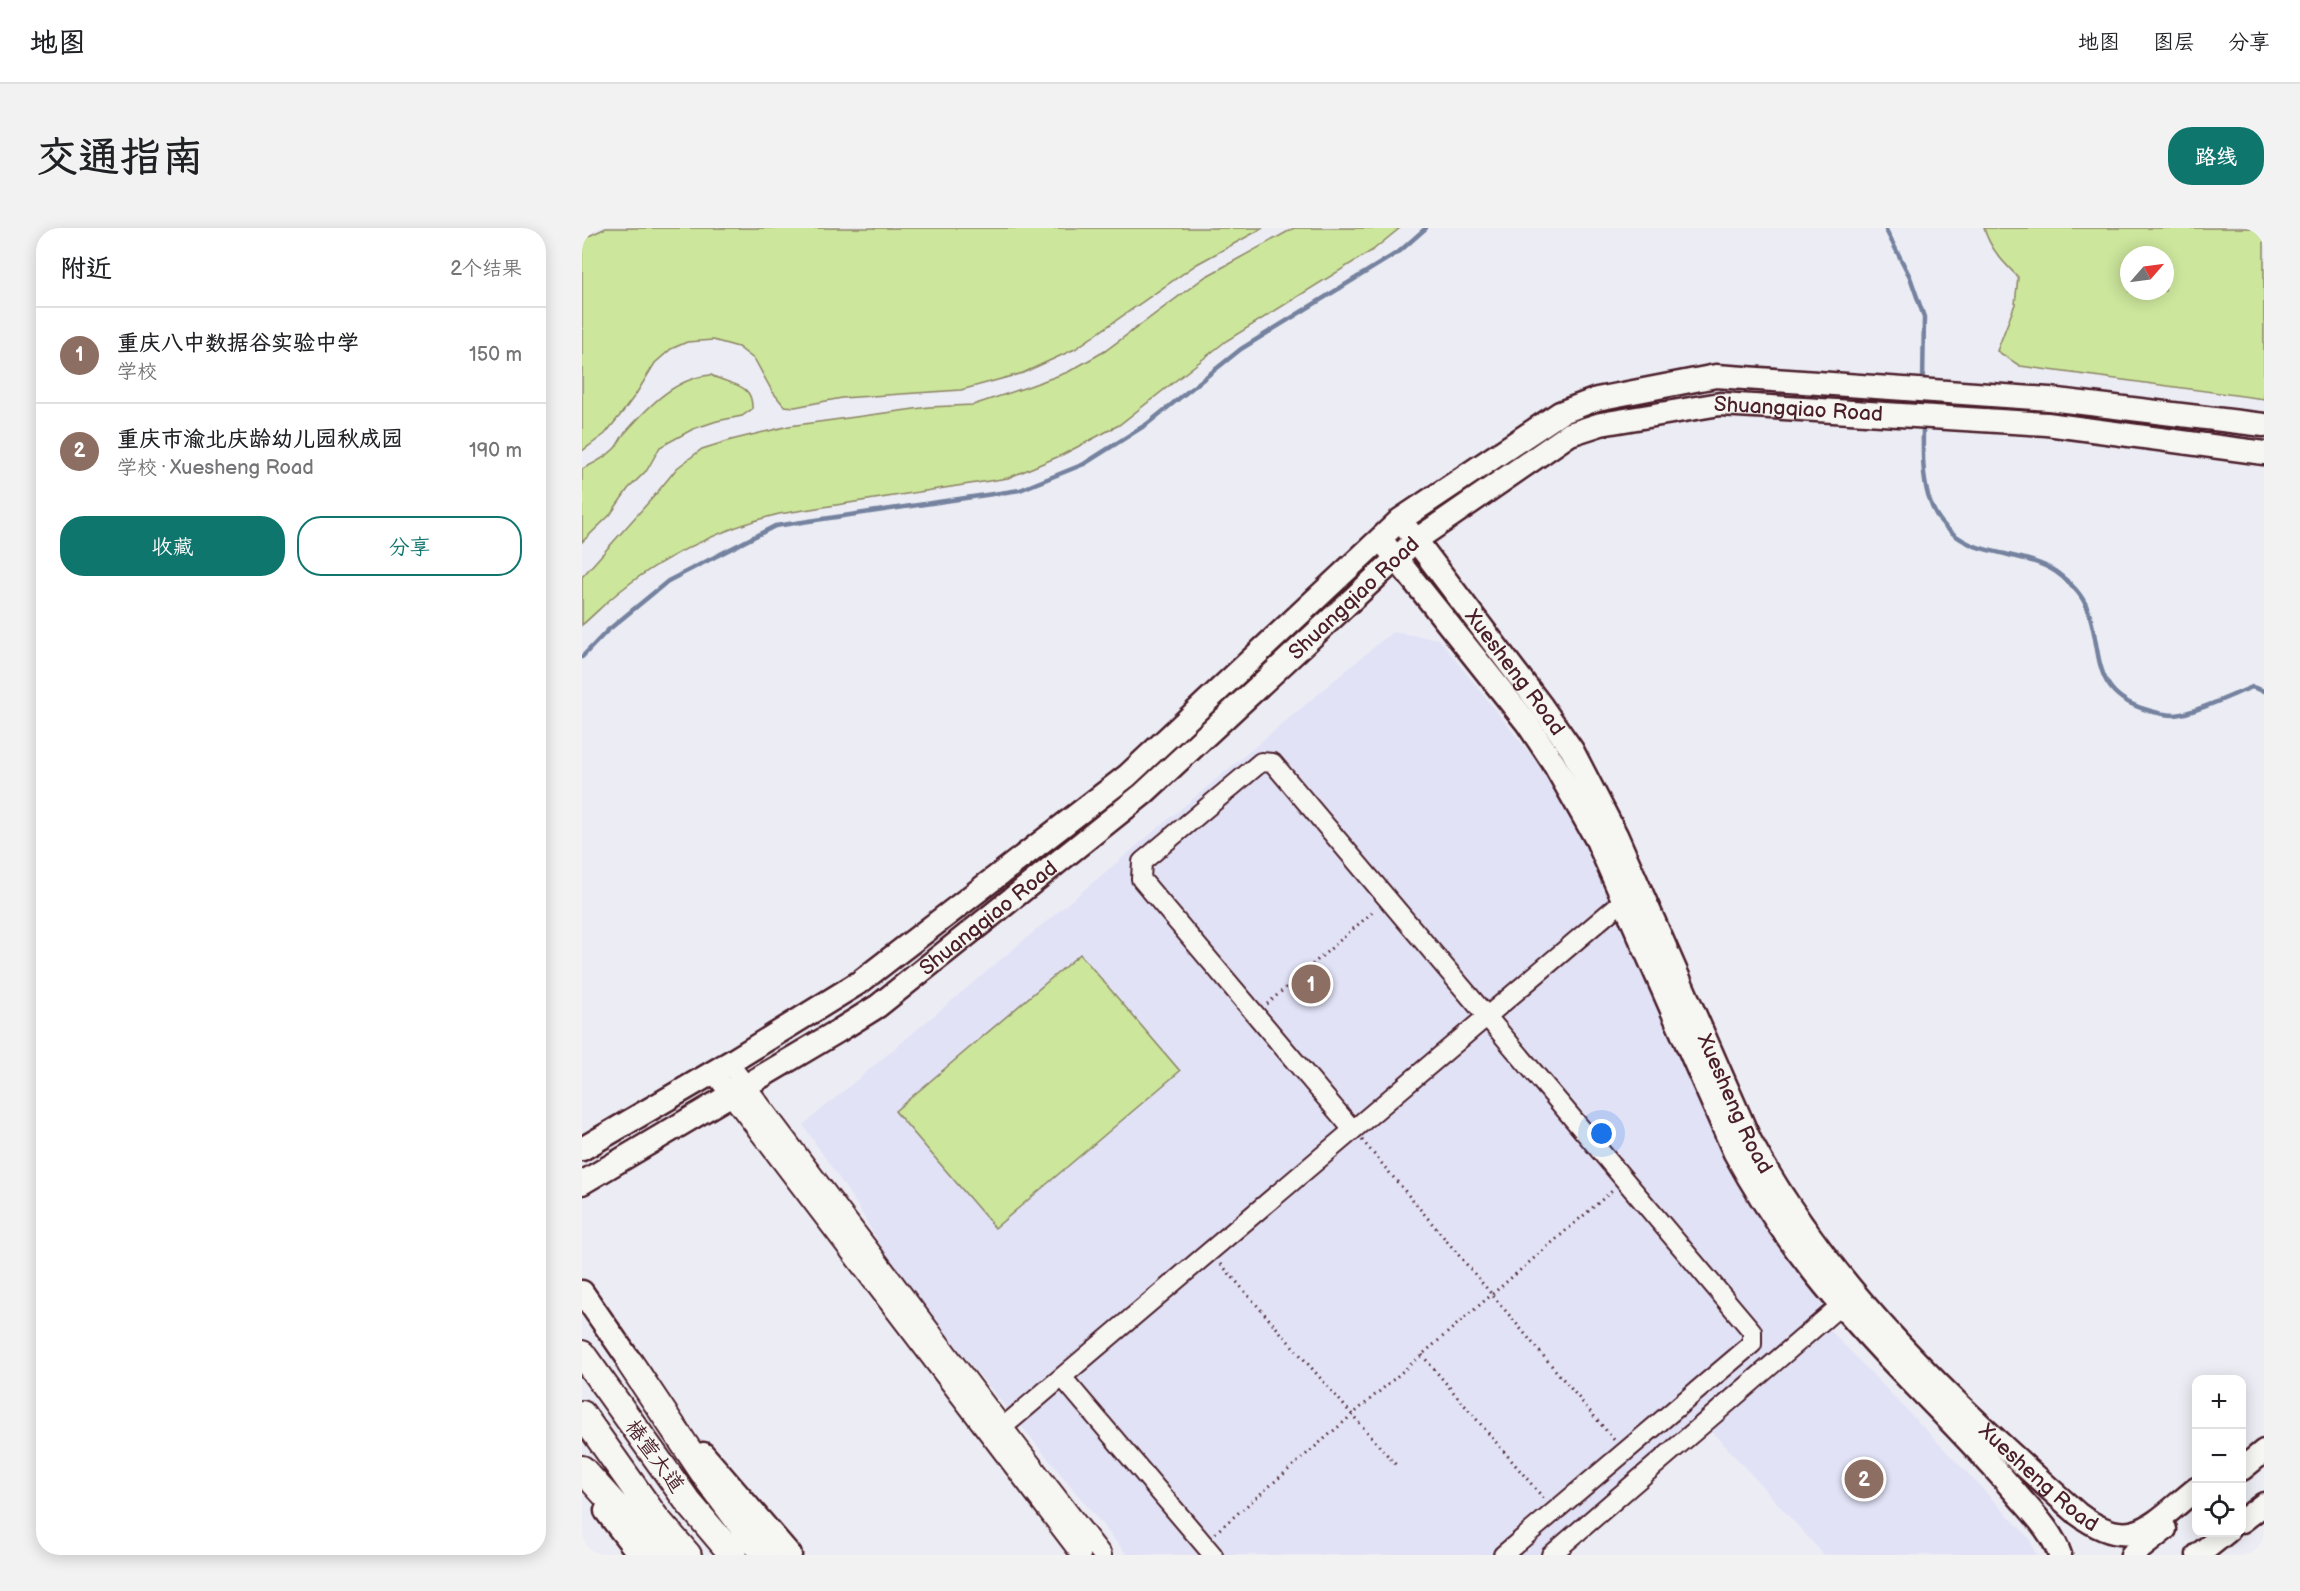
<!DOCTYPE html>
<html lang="zh">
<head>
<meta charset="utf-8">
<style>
  :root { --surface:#fff; --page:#f2f2f2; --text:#202124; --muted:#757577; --line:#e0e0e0; --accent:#0f766e }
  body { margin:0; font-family:"Balsamiq Sans","LXGW WenKai TC",sans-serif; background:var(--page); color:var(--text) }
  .controls { position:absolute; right:18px; bottom:18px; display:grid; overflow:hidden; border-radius:12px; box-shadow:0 3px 15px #0003 }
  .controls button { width:54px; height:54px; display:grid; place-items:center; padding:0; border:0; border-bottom:2px solid var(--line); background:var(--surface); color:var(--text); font:30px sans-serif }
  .compass { position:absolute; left:1538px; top:18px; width:54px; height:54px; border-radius:50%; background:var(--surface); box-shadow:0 3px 15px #0003; rotate:62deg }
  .you { position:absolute; left:1020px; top:906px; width:21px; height:21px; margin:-15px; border:4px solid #fff; border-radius:50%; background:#1a73e8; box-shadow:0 0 0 9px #1a73e833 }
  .badge { display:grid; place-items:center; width:39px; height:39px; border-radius:50%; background:var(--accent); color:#fff; font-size:20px; font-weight:700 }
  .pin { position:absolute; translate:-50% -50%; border:3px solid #fff; box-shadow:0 2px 6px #0006 }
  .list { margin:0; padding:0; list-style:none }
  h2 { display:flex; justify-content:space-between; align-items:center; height:78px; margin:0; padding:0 24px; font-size:26px }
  h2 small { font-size:20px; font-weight:400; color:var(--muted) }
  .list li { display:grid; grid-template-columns:39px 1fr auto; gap:18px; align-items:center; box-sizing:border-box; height:96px; padding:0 24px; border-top:2px solid var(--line) }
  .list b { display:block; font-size:22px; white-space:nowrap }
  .list p { margin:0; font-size:20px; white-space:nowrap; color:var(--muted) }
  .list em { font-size:20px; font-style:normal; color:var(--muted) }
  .actions { display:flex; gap:12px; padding:18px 24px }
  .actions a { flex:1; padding:14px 0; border:2px solid var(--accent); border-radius:24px; text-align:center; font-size:21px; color:var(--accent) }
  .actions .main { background:var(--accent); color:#fff }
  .icon { flex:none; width:33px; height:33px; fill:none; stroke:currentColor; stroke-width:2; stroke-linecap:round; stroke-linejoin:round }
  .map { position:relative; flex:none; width:1682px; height:1327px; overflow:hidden; border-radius:24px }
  header { display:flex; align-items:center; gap:36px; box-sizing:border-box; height:84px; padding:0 30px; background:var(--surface); border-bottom:2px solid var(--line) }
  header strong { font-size:28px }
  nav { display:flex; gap:33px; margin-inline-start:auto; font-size:21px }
  .intro { display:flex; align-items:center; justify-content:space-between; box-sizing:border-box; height:144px; padding:0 36px }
  h1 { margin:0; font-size:42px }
  .button { padding:15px 27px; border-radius:24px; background:var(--accent); color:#fff; font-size:21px; font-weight:700 }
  main { display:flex; gap:36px; padding:0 36px }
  aside { flex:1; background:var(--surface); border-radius:24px; box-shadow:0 3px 15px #0003 }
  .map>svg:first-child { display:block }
</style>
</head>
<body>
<header>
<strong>地图</strong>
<nav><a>地图</a><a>图层</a><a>分享</a></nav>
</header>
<div class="intro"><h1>交通指南</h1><a class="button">路线</a></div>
<main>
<aside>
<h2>附近<small>2个结果</small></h2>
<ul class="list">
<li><span class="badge" style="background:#8d6e63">1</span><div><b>重庆八中数据谷实验中学</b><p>学校</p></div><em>150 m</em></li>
<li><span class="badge" style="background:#8d6e63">2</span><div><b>重庆市渝北庆龄幼儿园秋成园</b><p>学校 · Xuesheng Road</p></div><em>190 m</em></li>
</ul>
<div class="actions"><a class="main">收藏</a><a>分享</a></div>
</aside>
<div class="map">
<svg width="1682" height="1327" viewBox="0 0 1682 1327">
  <rect width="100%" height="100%" fill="#ecedf4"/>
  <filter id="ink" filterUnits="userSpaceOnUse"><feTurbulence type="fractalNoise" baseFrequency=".0167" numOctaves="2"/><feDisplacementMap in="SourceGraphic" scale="12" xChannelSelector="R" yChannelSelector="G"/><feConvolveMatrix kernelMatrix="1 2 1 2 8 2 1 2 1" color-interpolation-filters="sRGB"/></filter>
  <g filter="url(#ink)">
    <path fill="#e1e2f6" d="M 810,404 L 857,411 L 977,562 L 1007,615 L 1146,933 L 1200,1023 L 1243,1079 L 955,1327 L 545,1327 L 314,1045 L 275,977 L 221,897 Z
      M 1246,1100 L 1439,1301 L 1448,1312 L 1454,1327 L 1242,1327 L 1128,1201 Z"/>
    <path fill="#cce69c" stroke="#8b8264" stroke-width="1.5" fill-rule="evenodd" d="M 24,0 L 681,0 L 615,36 L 493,121 L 441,145 L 379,162 L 260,170 L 213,179 L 202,178 L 190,163 L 173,132 L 156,119 L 131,112 L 105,114 L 89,121 L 73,135 L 54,166 L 40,185 L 23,206 L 0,223 L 0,11 Z
      M 712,0 L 818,0 L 791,22 L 644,113 L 537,197 L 480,227 L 426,250 L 197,286 C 147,298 83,327 42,360 C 27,371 14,385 0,397 L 0,349 L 73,267 L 95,240 L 120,221 L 149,212 L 207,198 L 347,179 L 391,177 L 445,159 L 486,144 L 523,123 L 623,49 Z
      M 1402,0 L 1682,0 L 1682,171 L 1438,138 L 1415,123 L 1433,76 L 1436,49 C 1421,34 1408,21 1402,0 ZM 1547,27 L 1583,27 L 1583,63 L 1547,63 Z
      M 129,147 C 149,158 171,154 170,181 L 160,188 L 135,193 L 111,201 L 78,219 L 65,242 L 46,261 L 28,287 L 0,314 L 0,241 C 11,236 23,230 32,221 C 36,217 38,211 42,206 C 65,180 92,150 129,147 Z
      M 498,726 L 598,843 L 413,1000 L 313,883 Z"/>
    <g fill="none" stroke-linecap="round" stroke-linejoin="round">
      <path stroke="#74829f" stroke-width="4.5" d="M 1303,0 L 1328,49 L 1342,89 L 1341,155
        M 1341,193 C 1341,241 1336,292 1388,316 C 1398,321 1411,323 1423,326 C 1441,331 1462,334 1478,347 C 1489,355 1501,368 1506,382 C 1521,424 1508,464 1562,481 C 1571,484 1583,487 1593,487 C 1613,485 1650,467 1670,459 L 1682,463
        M 0,429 L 25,403 L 86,353 L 193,298 L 438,262 L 502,236 L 565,196 L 659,121 L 818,23 L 844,0"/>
      <g stroke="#4a1f2b" stroke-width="22">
        <path id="minor" d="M 147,835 L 421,1199 L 520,1327
          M 131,844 L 499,1327
          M 771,902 L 559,651 L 560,634 L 679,534 L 691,535 L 1170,1103 L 1170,1116 L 921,1327
          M 480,1149 L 631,1327
          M 421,1199 L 1042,672
          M 969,1327 L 1259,1077"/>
      </g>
      <g stroke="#4a1f2b" stroke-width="27">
        <g id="major">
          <path id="s1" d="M 826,302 L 960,479 L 990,522 L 1034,607 L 1168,913 C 1249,1062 1371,1175 1496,1286 C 1551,1327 1570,1296 1614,1261"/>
          <path d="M 805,319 L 945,495 L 971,534 L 1015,612 L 1153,925 C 1199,1011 1260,1082 1328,1152 C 1366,1191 1404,1229 1439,1271 C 1454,1288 1471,1306 1478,1327"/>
          <path d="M 0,921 L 147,835 L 278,754 L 545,548 L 818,292 L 978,185 L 1015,171 L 1134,148 L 1467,171 L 1682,197"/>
          <path id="s2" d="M 0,955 L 256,803 L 296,778 L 561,566 L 834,312 L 988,206 L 1019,196 L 1138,176 L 1465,196 L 1682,225"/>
          <path d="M 0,1064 L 59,1149"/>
          <path d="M 121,1226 L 208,1327"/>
          <path d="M 1660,1241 L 1682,1223"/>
          <path d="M 24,1283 L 58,1327"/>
          <path d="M 1660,1293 L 1682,1276"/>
          <path d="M 1550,1327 L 1583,1301"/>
          <path d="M 1616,1327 L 1645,1304"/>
        </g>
      </g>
      <g stroke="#4a1f2b" stroke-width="30">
        <path id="highway" d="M 0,1126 L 106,1274 L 151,1327
          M 48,1135 L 127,1253 L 182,1327
          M 0,1186 L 73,1289 L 106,1327
          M 0,1241 L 78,1327"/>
      </g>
      <path stroke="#4a1f2b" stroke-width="3" stroke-dasharray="1.5 4.5" stroke-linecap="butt" d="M 685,776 L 793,682
        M 780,912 L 1033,1213
        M 639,1036 L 814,1237
        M 840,1127 L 963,1272
        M 633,1305 L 1030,963"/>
      <use href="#minor" stroke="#f6f6f2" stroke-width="18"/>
      <use href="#major" stroke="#f6f6f2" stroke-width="22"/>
      <use href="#highway" stroke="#f6f6f2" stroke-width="26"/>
    </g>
  </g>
  <g text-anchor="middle" stroke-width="4.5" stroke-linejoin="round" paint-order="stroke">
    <g font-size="21" fill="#4a1f2b" stroke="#f6f6f2">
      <text dy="7" stroke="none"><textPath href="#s2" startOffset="1476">Shuangqiao Road</textPath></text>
      <text dy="7" stroke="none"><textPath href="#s2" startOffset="972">Shuangqiao Road</textPath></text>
      <text dy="7" stroke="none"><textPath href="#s1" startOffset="178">Xuesheng Road</textPath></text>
      <text dy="7" stroke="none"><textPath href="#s2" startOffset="486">Shuangqiao Road</textPath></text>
      <text dy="7" stroke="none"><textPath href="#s1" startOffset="664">Xuesheng Road</textPath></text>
      <text transform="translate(73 1228) rotate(54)" y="7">椿萱大道</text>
      <text dy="7" stroke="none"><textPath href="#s1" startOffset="1150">Xuesheng Road</textPath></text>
    </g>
  </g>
</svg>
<div class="controls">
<button>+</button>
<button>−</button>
<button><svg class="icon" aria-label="locate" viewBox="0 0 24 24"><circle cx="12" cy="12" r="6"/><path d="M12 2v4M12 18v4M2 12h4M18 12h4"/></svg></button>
</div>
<svg class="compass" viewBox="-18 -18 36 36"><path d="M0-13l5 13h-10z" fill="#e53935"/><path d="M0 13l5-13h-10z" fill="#757577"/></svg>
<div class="you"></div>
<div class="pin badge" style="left:729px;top:756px;background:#8d6e63">1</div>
<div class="pin badge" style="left:1282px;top:1251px;background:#8d6e63">2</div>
</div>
</main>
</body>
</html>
